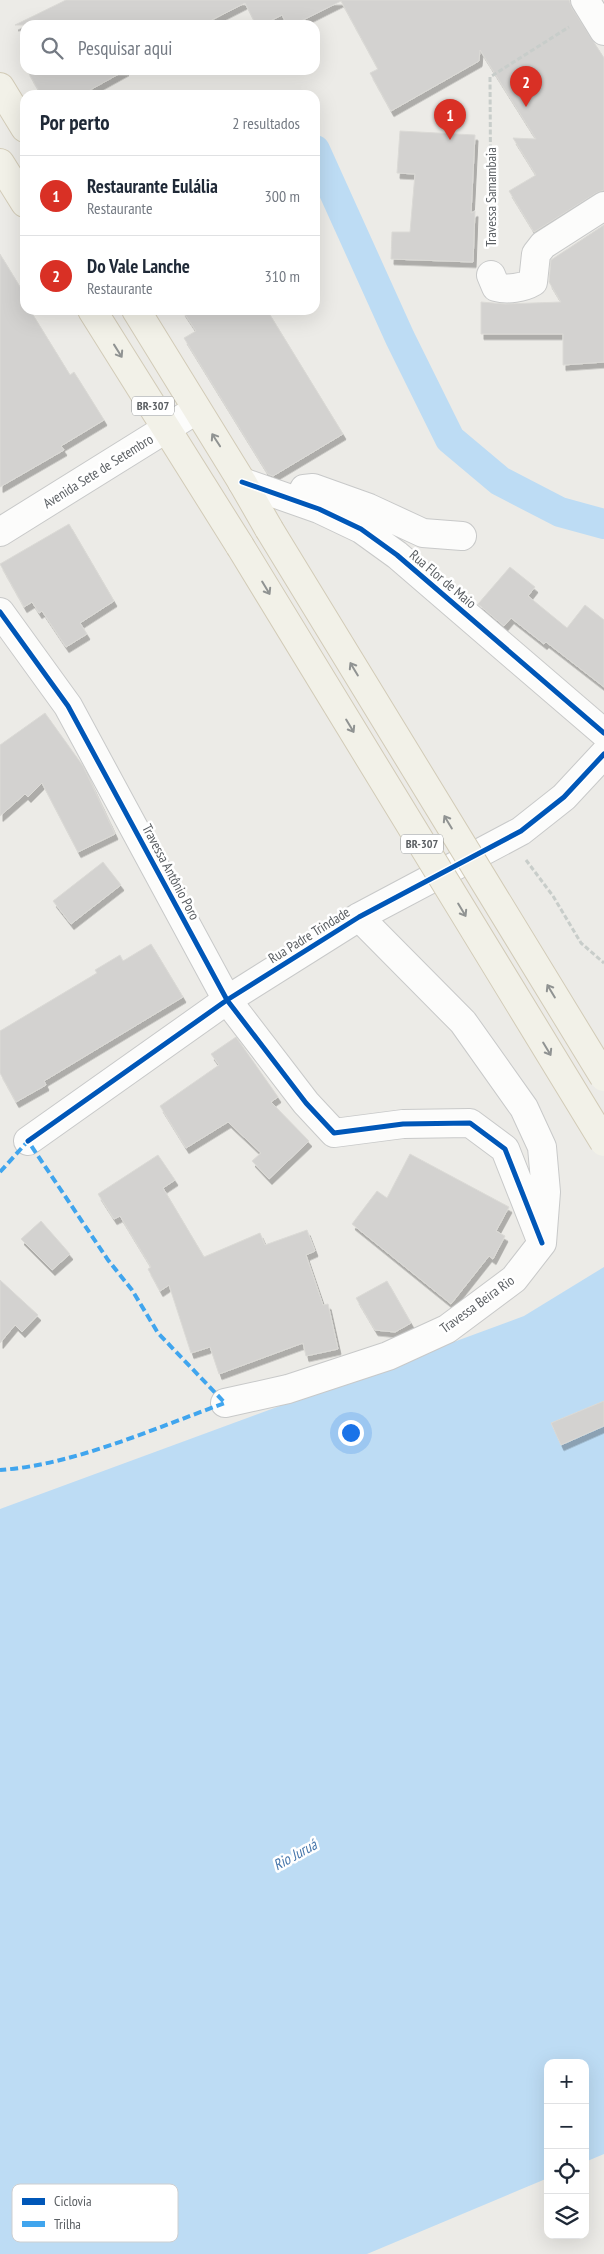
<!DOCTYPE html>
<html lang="pt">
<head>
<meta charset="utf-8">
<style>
  :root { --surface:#fff; --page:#f6f6f7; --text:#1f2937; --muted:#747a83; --line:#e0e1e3; --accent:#d93025 }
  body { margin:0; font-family:"PT Sans Narrow",sans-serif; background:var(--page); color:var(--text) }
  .controls { position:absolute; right:15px; bottom:15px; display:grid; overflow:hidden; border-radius:10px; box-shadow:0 5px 20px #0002 }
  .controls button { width:45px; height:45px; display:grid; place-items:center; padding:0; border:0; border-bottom:1px solid var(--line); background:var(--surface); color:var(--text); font:25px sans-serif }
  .you { position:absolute; left:350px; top:1432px; width:18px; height:18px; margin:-12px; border:4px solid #fff; border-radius:50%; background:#1a73e8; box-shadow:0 0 0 8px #1a73e833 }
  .badge { display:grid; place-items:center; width:32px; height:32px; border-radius:50%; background:var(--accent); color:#fff; font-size:16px; font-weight:700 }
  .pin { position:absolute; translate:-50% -41px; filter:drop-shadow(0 1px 2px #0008) }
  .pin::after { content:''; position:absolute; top:26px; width:18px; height:15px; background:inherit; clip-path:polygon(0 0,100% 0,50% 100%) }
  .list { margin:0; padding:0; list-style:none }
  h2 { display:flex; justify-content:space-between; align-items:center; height:65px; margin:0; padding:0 20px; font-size:21px }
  h2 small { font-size:16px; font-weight:400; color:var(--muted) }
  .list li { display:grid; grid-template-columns:32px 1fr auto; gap:15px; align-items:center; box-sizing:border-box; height:80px; padding:0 20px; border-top:1px solid var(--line) }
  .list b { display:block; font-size:19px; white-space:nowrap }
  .list p { margin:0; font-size:16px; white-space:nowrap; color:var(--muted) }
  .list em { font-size:16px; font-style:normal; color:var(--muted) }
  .icon { flex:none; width:28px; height:28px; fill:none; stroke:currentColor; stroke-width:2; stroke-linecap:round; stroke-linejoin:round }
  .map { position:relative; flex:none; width:604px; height:2254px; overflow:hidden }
  .search { position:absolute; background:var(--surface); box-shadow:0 5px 20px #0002; left:20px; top:20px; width:300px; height:55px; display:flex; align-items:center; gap:12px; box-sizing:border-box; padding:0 18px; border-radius:15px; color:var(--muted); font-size:19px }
  .panel { position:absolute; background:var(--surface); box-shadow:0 5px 20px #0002; left:20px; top:90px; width:300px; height:225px; border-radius:15px }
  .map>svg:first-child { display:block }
</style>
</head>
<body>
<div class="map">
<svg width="604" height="2254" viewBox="0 0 604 2254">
  <defs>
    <filter id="shadow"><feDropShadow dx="3" dy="5.5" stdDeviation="0" flood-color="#0004"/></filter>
  </defs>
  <rect width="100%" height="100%" fill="#ecebe7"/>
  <path fill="#bddcf4" d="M 604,1267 L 604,2154 L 585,2162 L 585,2063 L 548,2063 L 548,2178 L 367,2254 L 0,2254 L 0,1509 L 524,1316 Z"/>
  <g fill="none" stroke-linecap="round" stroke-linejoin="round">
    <path stroke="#bddcf4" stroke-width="30" d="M 315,150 L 400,338 L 450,439 L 500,481 L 560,512 L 604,524"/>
  </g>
  <path fill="#d3d2d0" stroke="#dbdad6" filter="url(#shadow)" d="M 66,0 L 569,0 L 572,8 L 604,58 L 604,190 L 596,193 L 534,232 L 509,191 L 536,175 L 513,138 L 536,139 L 480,50 L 479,61 L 391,111 L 370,73 L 378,69 L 341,1 L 293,25 L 287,25 L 282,15 L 262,25 L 256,25 L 245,3 L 202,25 L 15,25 Z
    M 27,70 L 126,70 L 81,95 L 41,95 Z
    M 400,131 L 475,135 L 471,213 L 475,211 L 473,262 L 391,259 L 392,232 L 410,232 L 415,174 L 397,173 Z
    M 604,225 L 604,362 L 563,365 L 563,334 L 481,334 L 481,302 L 505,304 L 561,302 L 549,282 L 551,260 Z
    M 0,254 L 25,295 L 25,310 L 30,310 L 70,375 L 74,372 L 104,420 L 61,446 L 64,450 L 0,487 Z
    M 182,310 L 267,310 L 343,434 L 273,476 L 268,474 L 184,338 L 196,331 Z
    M 69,524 L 114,601 L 80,623 L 87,634 L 66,647 L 42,611 L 39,613 L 32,602 L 24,607 L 0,564 Z
    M 510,567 L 535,587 L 528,596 L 567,628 L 585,605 L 604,620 L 604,687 L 546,642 L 544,644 L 511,618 L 504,626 L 478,604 Z
    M 45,713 L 83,766 L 115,834 L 78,852 L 42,783 L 28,797 L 25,794 L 0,816 L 0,745 Z
    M 103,862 L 121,885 L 71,924 L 53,901 Z
    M 151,944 L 183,997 L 44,1081 L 46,1085 L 16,1102 L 0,1073 L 0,1031 L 97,973 L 95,970 L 120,955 L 123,961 Z
    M 236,1037 L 278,1097 L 271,1102 L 309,1141 L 269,1179 L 252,1161 L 261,1153 L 228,1122 L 186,1148 L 160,1106 L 219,1065 L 211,1054 Z
    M 410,1154 L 509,1207 L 496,1231 L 505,1236 L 493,1259 L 489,1256 L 451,1304 L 352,1224 L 377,1191 L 387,1198 Z
    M 158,1155 L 175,1180 L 163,1188 L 204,1257 L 260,1233 L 265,1245 L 307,1230 L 315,1251 L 306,1255 L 323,1305 L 328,1304 L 338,1349 L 306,1356 L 303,1343 L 219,1374 L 210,1347 L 191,1353 L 169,1285 L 160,1291 L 148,1269 L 151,1267 L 120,1216 L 114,1219 L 98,1194 Z
    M 41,1221 L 70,1254 L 52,1270 L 21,1239 Z
    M 0,1280 L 38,1315 L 22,1332 L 15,1325 L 0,1343 Z
    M 387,1281 L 411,1323 L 395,1332 L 375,1330 L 356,1298 Z
    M 604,1401 L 604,1426 L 561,1445 L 551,1423 Z"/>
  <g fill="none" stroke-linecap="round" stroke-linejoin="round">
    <g stroke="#c8c9c9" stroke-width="30">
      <path id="minor" d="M 585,0 L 604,31
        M 491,275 L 496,287 C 507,290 523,288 533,282 L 536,254 L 543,245 L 604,206
        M 242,482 L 319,509 L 361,529 L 397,555 L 604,733
        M 304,489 L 313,488 L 369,508 L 423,533 L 462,536
        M 0,532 L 196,410
        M 0,612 L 68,706 L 227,1000 L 306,1103 L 334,1133 L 403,1124 L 470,1123 L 505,1149 L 542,1243
        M 28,1141 L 227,1000 L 359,917 L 521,831 L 564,797 L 604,754
        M 225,1403 L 288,1389 L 388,1356 L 447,1329 L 514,1279 L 542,1243 L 546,1192 L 542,1147 L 524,1108 L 463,1022 L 359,917"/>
    </g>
    <g stroke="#d2cbb7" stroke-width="30">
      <path id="major" d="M 0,87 L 25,128
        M 0,163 L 25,203
        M 92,310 L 240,546
        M 136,310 L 242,482 L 269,529"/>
    </g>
    <path stroke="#c8cdca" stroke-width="3" stroke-dasharray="5 2.5" stroke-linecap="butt" d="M 491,247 L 490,77 L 569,27
      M 526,860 L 553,896 L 581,943 L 604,963"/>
    <use href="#minor" stroke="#fcfcfb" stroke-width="28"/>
    <use href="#major" stroke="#f2f1e8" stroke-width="28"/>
    <g stroke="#d2cbb7" stroke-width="30" stroke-linecap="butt">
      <path id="major-bridge" d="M 269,529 L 604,1077
        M 240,546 L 604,1142"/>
    </g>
    <use href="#major-bridge" stroke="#f2f1e8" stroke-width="28"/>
    <path stroke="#40a5ee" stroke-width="4" stroke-dasharray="8 4" stroke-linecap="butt" d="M 0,1172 L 28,1141 L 108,1260 L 132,1290 L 158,1333 L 225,1403 C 155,1428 74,1465 0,1470"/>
    <g stroke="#fff" stroke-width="8">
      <path id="cycleway" d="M 242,482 L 319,509 L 361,529 L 397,555 L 604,733
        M 0,612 L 68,706 L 227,1000 L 306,1103 L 334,1133 L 403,1124 L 470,1123 L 505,1149 L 542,1243
        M 28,1141 L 227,1000 L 359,917 L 521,831 L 564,797 L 604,754"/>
    </g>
    <use href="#cycleway" stroke="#0057b8" stroke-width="5"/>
  </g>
  <defs><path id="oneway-shaft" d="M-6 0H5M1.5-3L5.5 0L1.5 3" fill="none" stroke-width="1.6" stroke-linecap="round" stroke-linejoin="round" transform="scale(1.25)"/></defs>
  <g stroke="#909392">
    <use href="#oneway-shaft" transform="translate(118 351) rotate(58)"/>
    <use href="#oneway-shaft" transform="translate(216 440) rotate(-123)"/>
    <use href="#oneway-shaft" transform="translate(266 588) rotate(59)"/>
    <use href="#oneway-shaft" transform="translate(354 669) rotate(-121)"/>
    <use href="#oneway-shaft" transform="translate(350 726) rotate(59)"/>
    <use href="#oneway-shaft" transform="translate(448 822) rotate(-121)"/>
    <use href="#oneway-shaft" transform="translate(462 910) rotate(59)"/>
    <use href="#oneway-shaft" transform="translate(551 991) rotate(-121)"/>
    <use href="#oneway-shaft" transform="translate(547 1049) rotate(59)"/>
  </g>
  <g text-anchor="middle" stroke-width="5" stroke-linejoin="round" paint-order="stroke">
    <g fill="#fff" stroke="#8d9092" stroke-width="1">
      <rect x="132" y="396.5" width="42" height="19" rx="4"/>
      <rect x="401" y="834.5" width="42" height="19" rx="4"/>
    </g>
    <g font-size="12" font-weight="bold" fill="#5c6064">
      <text x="153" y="410">BR-307</text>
      <text x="422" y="848">BR-307</text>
    </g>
    <g font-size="14" fill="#5c6064" stroke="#fff">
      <text transform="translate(491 197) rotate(-90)" y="5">Travessa Samambaia</text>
      <text transform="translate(98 471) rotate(-32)" y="5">Avenida Sete de Setembro</text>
      <text transform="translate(443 579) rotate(40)" y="5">Rua Flor de Maio</text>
      <text transform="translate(171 872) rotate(62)" y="5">Travessa Antônio Poro</text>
      <text transform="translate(309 935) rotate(-32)" y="5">Rua Padre Trindade</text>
      <text transform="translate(477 1304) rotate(-36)" y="5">Travessa Beira Rio</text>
    </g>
    <g font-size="15" font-style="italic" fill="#4676ab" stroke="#fff">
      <text transform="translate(295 1855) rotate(-29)" y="5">Rio Juruá</text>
    </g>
  </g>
  <rect x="12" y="2184" width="166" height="58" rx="8" fill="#fff" stroke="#cecfd0" stroke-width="1"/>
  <rect x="22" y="2198" width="23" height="7" fill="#0057b8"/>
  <rect x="22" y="2221" width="23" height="6" fill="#40a5ee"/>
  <g font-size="14" fill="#5c6064">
    <text x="54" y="2206">Ciclovia</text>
    <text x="54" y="2229">Trilha</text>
  </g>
</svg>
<div class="controls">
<button>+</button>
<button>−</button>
<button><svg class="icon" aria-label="locate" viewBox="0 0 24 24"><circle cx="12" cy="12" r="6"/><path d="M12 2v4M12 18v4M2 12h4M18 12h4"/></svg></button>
<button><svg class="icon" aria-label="layers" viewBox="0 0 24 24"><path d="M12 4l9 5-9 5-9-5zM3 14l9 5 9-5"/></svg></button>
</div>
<div class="you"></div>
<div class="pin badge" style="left:450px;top:140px">1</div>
<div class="pin badge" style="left:526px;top:107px">2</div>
<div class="search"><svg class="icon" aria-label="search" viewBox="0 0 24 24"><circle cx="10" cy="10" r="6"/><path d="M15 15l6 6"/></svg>Pesquisar aqui</div>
<section class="panel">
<h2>Por perto<small>2 resultados</small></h2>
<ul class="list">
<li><span class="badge">1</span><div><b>Restaurante Eulália</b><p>Restaurante</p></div><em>300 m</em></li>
<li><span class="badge">2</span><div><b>Do Vale Lanche</b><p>Restaurante</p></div><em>310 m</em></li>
</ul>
</section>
</div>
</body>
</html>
